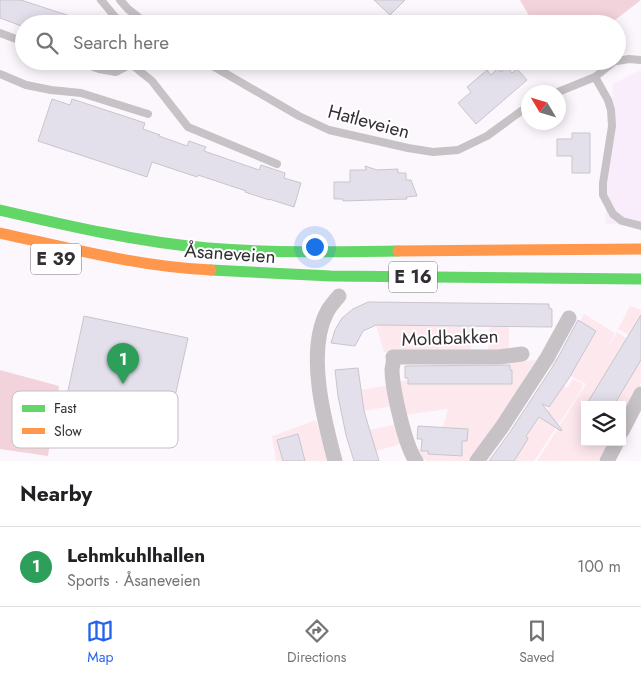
<!DOCTYPE html>
<html lang="en">
<head>
<meta charset="utf-8">
<style>
  :root { --surface:#fff; --page:#f2f2f2; --text:#202124; --muted:#757577; --line:#e0e0e0; --accent:#2563eb }
  body { margin:0; font-family:Jost,sans-serif; background:var(--page); color:var(--text) }
  .controls { position:absolute; right:15px; bottom:15px; display:grid; overflow:hidden; border-radius:0px; box-shadow:0 2px 12px #0003 }
  .controls button { width:45px; height:45px; display:grid; place-items:center; padding:0; border:0; border-bottom:1px solid var(--line); background:var(--surface); color:var(--text); font:25px sans-serif }
  .compass { position:absolute; left:521px; top:85px; width:45px; height:45px; border-radius:50%; background:var(--surface); box-shadow:0 2px 12px #0003; rotate:308deg }
  .you { position:absolute; left:314px; top:246px; width:18px; height:18px; margin:-12px; border:4px solid #fff; border-radius:50%; background:#1a73e8; box-shadow:0 0 0 8px #1a73e833 }
  .badge { display:grid; place-items:center; width:32px; height:32px; border-radius:50%; background:var(--accent); color:#fff; font-size:16px; font-weight:700 }
  .pin { position:absolute; translate:-50% -41px; filter:drop-shadow(0 1px 2px #0008) }
  .pin::after { content:''; position:absolute; top:26px; width:18px; height:15px; background:inherit; clip-path:polygon(0 0,100% 0,50% 100%) }
  .list { margin:0; padding:0; list-style:none }
  h2 { display:flex; justify-content:space-between; align-items:center; height:65px; margin:0; padding:0 20px; font-size:21px }
  h2 small { font-size:16px; font-weight:400; color:var(--muted) }
  .list li { display:grid; grid-template-columns:32px 1fr auto; gap:15px; align-items:center; box-sizing:border-box; height:80px; padding:0 20px; border-top:1px solid var(--line) }
  .list b { display:block; font-size:19px; white-space:nowrap }
  .list p { margin:0; font-size:16px; white-space:nowrap; color:var(--muted) }
  .list em { font-size:16px; font-style:normal; color:var(--muted) }
  .icon { flex:none; width:28px; height:28px; fill:none; stroke:currentColor; stroke-width:2; stroke-linecap:round; stroke-linejoin:round }
  .map { position:relative; flex:none; width:641px; height:461px; overflow:hidden }
  .search { position:absolute; background:var(--surface); box-shadow:0 2px 12px #0003; left:15px; right:15px; top:15px; height:55px; display:flex; align-items:center; gap:12px; box-sizing:border-box; padding:0 18px; border-radius:28px; color:var(--muted); font-size:19px }
  .sheet { height:145px; background:var(--surface) }
  nav { display:flex; justify-content:space-around; align-items:center; box-sizing:border-box; height:70px; border-top:1px solid var(--line); background:var(--surface); font-size:14px; color:var(--muted) }
  nav a { display:grid; justify-items:center; gap:2px }
  nav .on { color:var(--accent) }
  .map>svg:first-child { display:block }
</style>
</head>
<body>
<div class="map">
<svg width="641" height="461" viewBox="0 0 641 461">
  <rect width="100%" height="100%" fill="#fcf7fd"/>
  <path fill="#f9edfc" d="M 641,70 L 641,224 L 605,224 L 613,84 Z"/>
  <path fill="#fde8ee" d="M 630,306 L 641,310 L 641,342 L 618,329 Z
    M 584,314 L 615,333 L 606,351 L 617,332 L 641,347 L 641,383 L 622,419 L 622,405 L 585,405 L 585,442 L 610,442 L 598,461 L 537,461 L 599,364 L 586,384 L 550,365 L 555,356 L 574,368 L 596,332 L 580,322 Z
    M 376,325 L 471,327 L 471,351 L 384,352 Z
    M 490,327 L 509,327 L 509,350 L 488,350 Z
    M 536,360 L 478,452 L 468,461 L 426,461 L 417,449 L 428,451 L 428,454 L 460,457 L 462,441 L 467,441 L 468,429 L 443,427 L 448,409 L 404,415 L 398,381 L 408,381 L 409,384 L 510,384 L 512,378 L 510,363 Z
    M 573,379 L 583,384 L 582,389 L 534,461 L 513,461 L 528,439 L 525,436 L 538,418 L 542,419 L 563,385 L 567,388 Z
    M 390,385 L 392,406 L 364,411 L 361,390 Z
    M 316,420 L 329,461 L 276,461 L 272,436 Z
    M 398,424 L 404,443 L 376,451 L 369,430 Z"/>
  <path fill="#f3d3db" d="M 520,0 L 641,0 L 615,20 L 607,24 L 534,24 Z
    M 0,370 L 59,386 L 48,456 L 0,449 Z"/>
  <path fill="#e4e0eb" stroke="#c8c5cb" d="M 0,0 L 21,0 L 88,22 L 88,24 L 24,24 L 24,27 L 0,18 Z
    M 374,0 L 405,0 L 390,15 Z
    M 507,67 L 512,73 L 517,69 L 527,80 L 476,124 L 458,103 L 471,92 L 467,87 L 487,70 L 491,75 L 498,68 L 501,72 Z
    M 52,99 L 70,105 L 72,99 L 145,123 L 143,129 L 160,135 L 159,136 L 187,146 L 189,141 L 206,147 L 204,151 L 259,170 L 261,165 L 285,173 L 284,178 L 301,183 L 294,207 L 269,199 L 269,200 L 245,192 L 246,191 L 198,175 L 197,177 L 152,162 L 147,177 L 38,141 Z
    M 572,133 L 590,133 L 590,173 L 572,173 L 572,156 L 557,156 L 557,139 L 572,139 Z
    M 365,166 L 377,170 L 398,169 L 398,173 L 406,173 L 406,180 L 411,180 L 417,196 L 406,197 L 407,199 L 343,201 L 343,199 L 334,199 L 334,182 L 350,182 L 350,170 L 366,170 Z
    M 368,302 L 549,304 L 549,308 L 552,309 L 552,327 L 376,325 L 363,331 L 355,346 L 331,343 L 335,330 L 342,318 L 353,309 Z
    M 641,315 L 641,360 L 614,405 L 586,405 Z
    M 84,316 L 188,338 L 166,437 L 160,441 L 95,426 L 99,407 L 66,400 Z
    M 578,320 L 596,331 L 569,378 L 549,407 L 542,404 L 562,430 L 561,431 L 539,417 L 526,436 L 528,439 L 514,461 L 489,461 L 510,432 L 555,363 Z
    M 510,365 L 510,370 L 512,370 L 512,384 L 408,384 L 408,378 L 405,378 L 405,366 Z
    M 358,368 L 364,411 L 379,461 L 354,461 L 346,435 L 338,396 L 335,370 Z
    M 418,426 L 468,429 L 467,441 L 462,441 L 462,456 L 428,454 L 428,451 L 421,451 L 422,439 L 417,439 Z
    M 298,434 L 305,461 L 283,461 L 277,440 Z"/>
  <g fill="none" stroke-linecap="round" stroke-linejoin="round">
    <path stroke="#c6c2c5" stroke-width="8" d="M 101,0 L 121,24
      M 120,0 L 128,9 L 147,24
      M 0,33 L 24,42
      M 78,61 L 99,69 L 116,72 L 131,64 L 131,61
      M 204,61 L 299,116 L 329,130 L 408,148 L 433,152 L 458,150 L 487,136 L 528,106
      M 617,61 L 629,59 L 641,60
      M 131,64 L 152,81 L 188,127 L 277,164
      M 0,74 L 26,85 L 51,90 L 81,93 L 148,114
      M 595,77 L 608,100 L 611,110 L 612,126 L 603,183 L 603,195 L 613,214 L 622,221 L 641,226
      M 558,92 L 595,77 L 615,61"/>
    <path stroke="#c6c2c5" stroke-width="15" d="M 622,431 L 641,394
      M 335,461 C 324,420 306,352 327,312 C 330,306 335,301 339,296
      M 416,461 C 405,446 392,388 392,369 C 393,365 394,361 393,357 L 499,357 L 522,354
      M 477,461 L 502,427 L 547,358 L 569,318
      M 607,461 L 617,442"/>
    <path stroke="#63d668" stroke-width="11" d="M 0,210 C 69,226 138,242 208,248 C 271,253 335,252 398,251
      M 211,270 L 331,276 L 641,279"/>
    <path stroke="#ff974d" stroke-width="11" d="M 0,233 C 69,248 140,267 211,270
      M 398,251 L 641,249"/>
  </g>
  <g text-anchor="middle" stroke-width="4" stroke-linejoin="round" paint-order="stroke">
    <g fill="#fff" stroke="#716d72" stroke-width="1">
      <rect x="31" y="243.5" width="50" height="31" rx="4"/>
      <rect x="389" y="261.5" width="48" height="31" rx="4"/>
    </g>
    <g font-size="18" font-weight="bold" fill="#342f35">
      <text x="56" y="265">E 39</text>
      <text x="413" y="283">E 16</text>
    </g>
    <g font-size="19" fill="#342f35" stroke="#fff">
      <text transform="translate(369 121) rotate(15)" y="7">Hatleveien</text>
      <text transform="translate(230 253) rotate(4)" y="7">Åsaneveien</text>
      <text transform="translate(450 337) rotate(-2)" y="7">Moldbakken</text>
    </g>
  </g>
  <rect x="12" y="391" width="166" height="57" rx="8" fill="#fff" stroke="#c2c1c2" stroke-width="1"/>
  <rect x="22" y="405" width="23" height="7" fill="#63d668"/>
  <rect x="22" y="428" width="23" height="6" fill="#ff974d"/>
  <g font-size="14" fill="#342f35">
    <text x="54" y="413">Fast</text>
    <text x="54" y="436">Slow</text>
  </g>
</svg>
<div class="controls">
<button><svg class="icon" aria-label="layers" viewBox="0 0 24 24"><path d="M12 4l9 5-9 5-9-5zM3 14l9 5 9-5"/></svg></button>
</div>
<svg class="compass" viewBox="-18 -18 36 36"><path d="M0-13l5 13h-10z" fill="#e53935"/><path d="M0 13l5-13h-10z" fill="#757577"/></svg>
<div class="you"></div>
<div class="pin badge" style="left:123px;top:384px;background:#2e9e5b">1</div>
<div class="search"><svg class="icon" aria-label="search" viewBox="0 0 24 24"><circle cx="10" cy="10" r="6"/><path d="M15 15l6 6"/></svg>Search here</div>
</div>
<section class="sheet">
<h2>Nearby<small></small></h2>
<ul class="list">
<li><span class="badge" style="background:#2e9e5b">1</span><div><b>Lehmkuhlhallen</b><p>Sports · Åsaneveien</p></div><em>100 m</em></li>
</ul>
</section>
<nav>
<a class="on"><svg class="icon" aria-label="map" viewBox="0 0 24 24"><path d="M3 6l6-2 6 2 6-2v14l-6 2-6-2-6 2zM9 4v14M15 6v14"/></svg>Map</a>
<a><svg class="icon" aria-label="directions" viewBox="0 0 24 24"><path d="M12 3l9 9-9 9-9-9zM9 14v-3h6M13 9l2 2-2 2"/></svg>Directions</a>
<a><svg class="icon" aria-label="saved" viewBox="0 0 24 24"><path d="M7 4h10v16l-5-4-5 4z"/></svg>Saved</a>
</nav>
</body>
</html>
